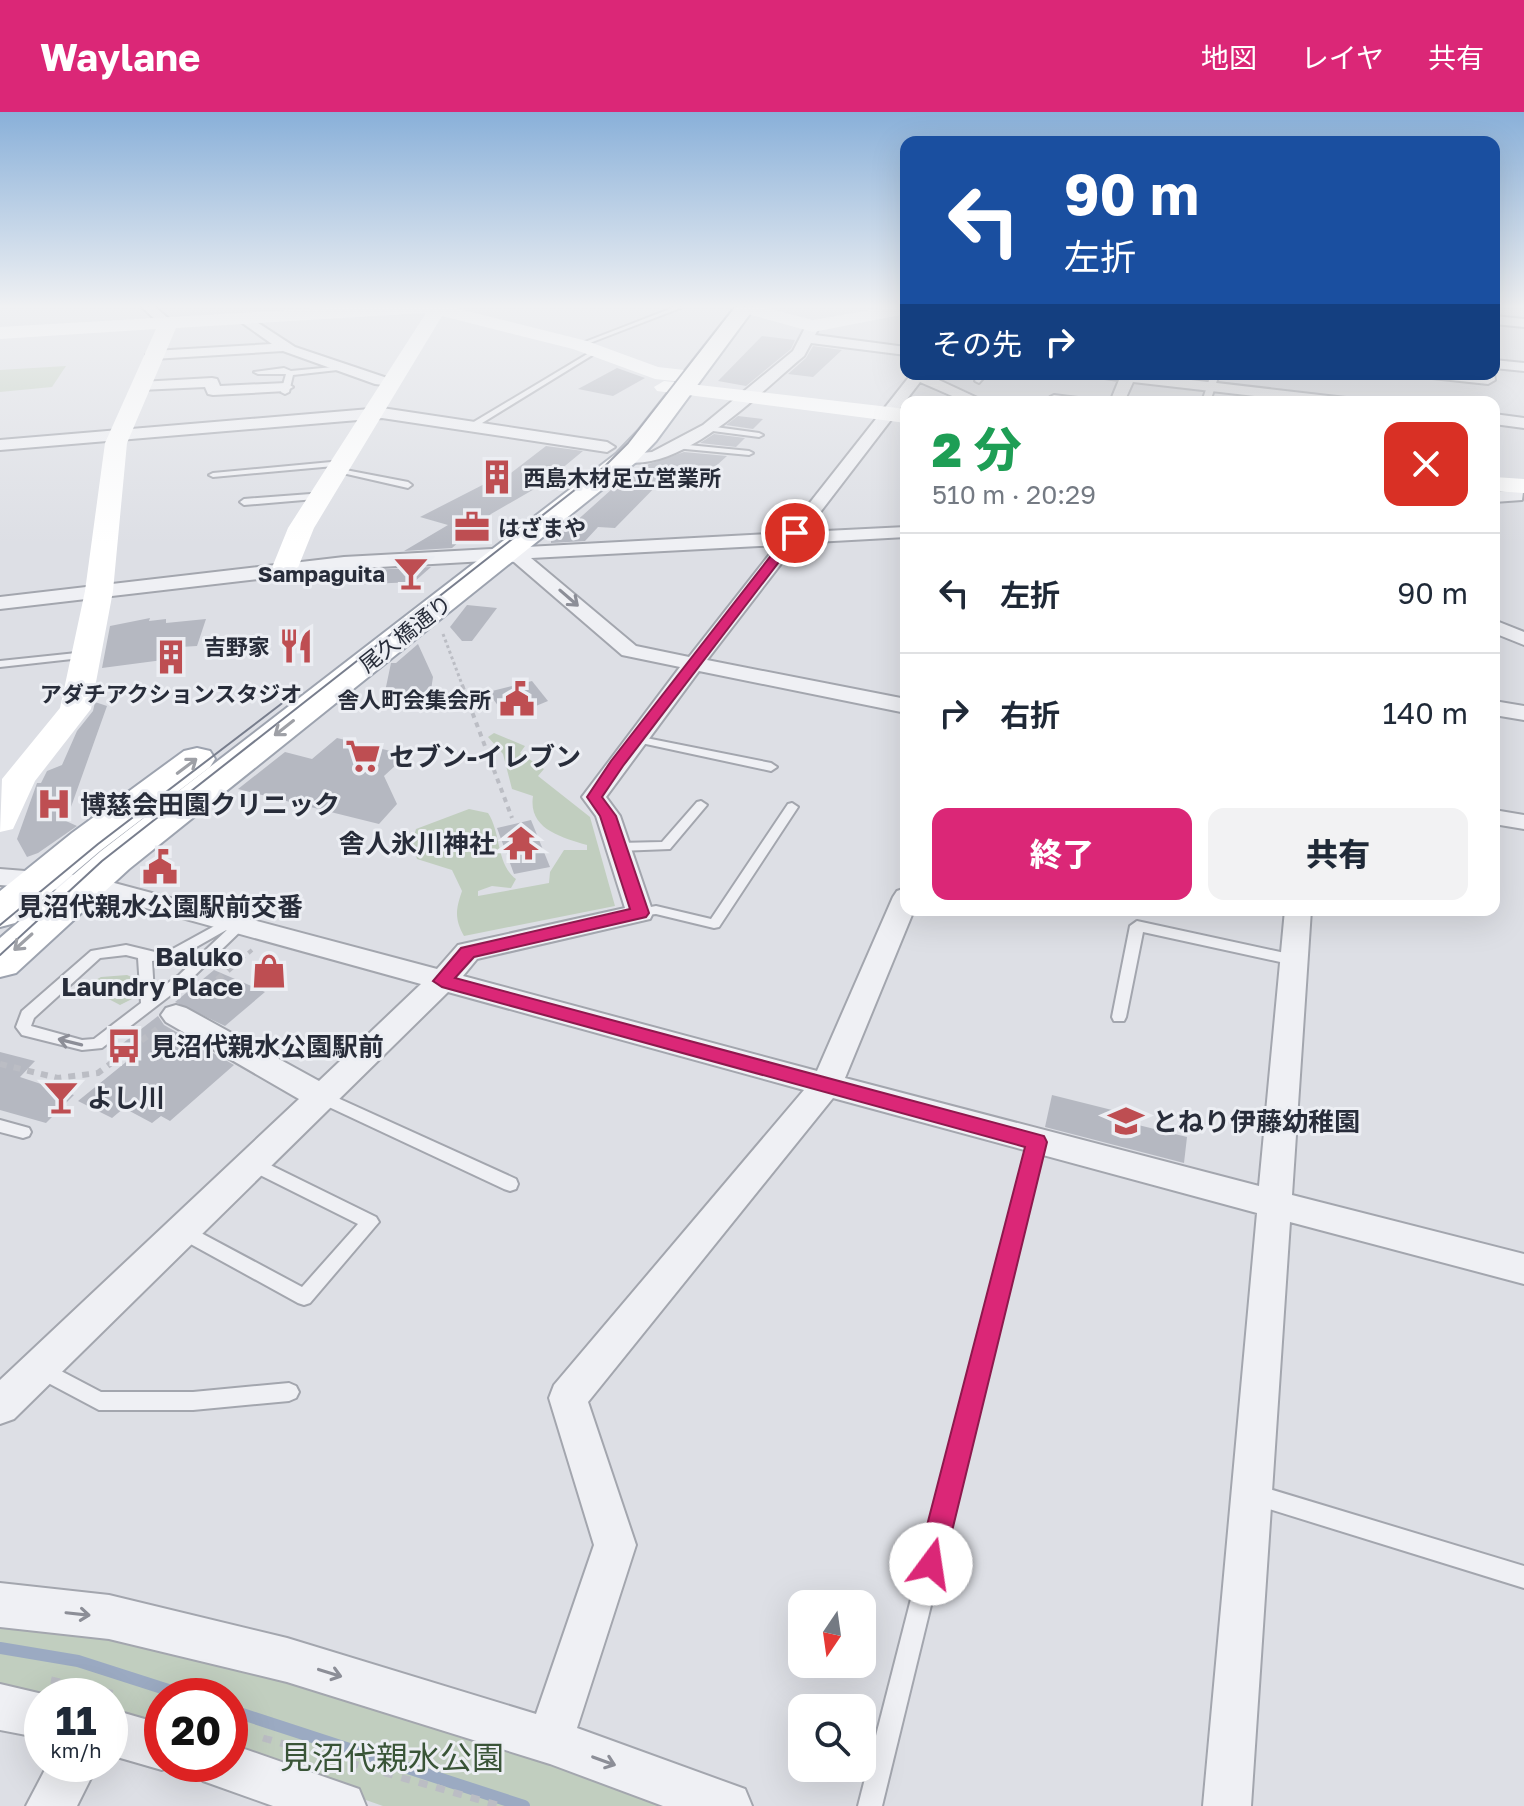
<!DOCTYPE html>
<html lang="ja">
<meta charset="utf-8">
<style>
:root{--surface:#fff;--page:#f2f2f3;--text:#1f2937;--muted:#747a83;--line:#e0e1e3;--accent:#db2777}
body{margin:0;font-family:"Golos Text","Noto Sans JP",sans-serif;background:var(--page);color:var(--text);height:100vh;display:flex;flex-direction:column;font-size:30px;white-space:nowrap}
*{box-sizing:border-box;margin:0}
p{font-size:26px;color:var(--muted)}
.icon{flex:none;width:44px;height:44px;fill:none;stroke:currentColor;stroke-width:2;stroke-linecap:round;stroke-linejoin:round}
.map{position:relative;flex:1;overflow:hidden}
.panel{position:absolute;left:900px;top:284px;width:600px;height:520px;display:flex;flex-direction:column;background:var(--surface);border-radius:16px;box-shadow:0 8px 32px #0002}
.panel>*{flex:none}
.top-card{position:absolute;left:900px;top:24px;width:600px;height:244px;border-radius:16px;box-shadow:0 8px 32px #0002;background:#1a4fa0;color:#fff;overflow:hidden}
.needle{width:52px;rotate:193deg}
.fabs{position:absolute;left:788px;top:1478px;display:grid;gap:16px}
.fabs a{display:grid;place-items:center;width:88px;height:88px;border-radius:16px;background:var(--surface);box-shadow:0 8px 32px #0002;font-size:40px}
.speed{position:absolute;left:24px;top:1566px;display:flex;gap:16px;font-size:40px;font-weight:700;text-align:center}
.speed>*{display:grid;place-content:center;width:104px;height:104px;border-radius:50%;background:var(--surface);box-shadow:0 8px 32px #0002;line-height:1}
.speed small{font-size:20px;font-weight:400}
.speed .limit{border:12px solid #d22;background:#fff;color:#111}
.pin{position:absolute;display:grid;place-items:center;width:68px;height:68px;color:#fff;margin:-34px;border:4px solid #fff;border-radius:50%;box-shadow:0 2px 8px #0007}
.me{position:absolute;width:88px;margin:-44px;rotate:14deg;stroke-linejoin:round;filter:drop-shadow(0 0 6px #0008)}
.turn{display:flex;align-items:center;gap:28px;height:168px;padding:0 32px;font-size:36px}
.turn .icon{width:104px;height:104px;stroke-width:2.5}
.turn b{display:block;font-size:56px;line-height:68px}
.then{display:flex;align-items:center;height:76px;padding:0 32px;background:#0003;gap:16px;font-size:30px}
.round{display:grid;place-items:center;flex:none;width:84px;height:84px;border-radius:16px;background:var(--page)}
.summary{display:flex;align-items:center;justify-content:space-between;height:136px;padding:0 32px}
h1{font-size:48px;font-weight:800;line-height:60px;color:#1e9e55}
.primary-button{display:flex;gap:16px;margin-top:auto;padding:16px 32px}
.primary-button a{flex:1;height:92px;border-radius:16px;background:var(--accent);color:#fff;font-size:32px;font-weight:800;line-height:92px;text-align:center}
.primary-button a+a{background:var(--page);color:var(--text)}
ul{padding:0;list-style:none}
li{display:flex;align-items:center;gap:24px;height:120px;padding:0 32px;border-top:2px solid var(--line)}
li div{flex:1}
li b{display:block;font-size:30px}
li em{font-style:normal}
header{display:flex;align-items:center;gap:48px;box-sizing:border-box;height:112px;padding:0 40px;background:var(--accent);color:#fff}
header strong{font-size:38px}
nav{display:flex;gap:44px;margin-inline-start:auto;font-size:28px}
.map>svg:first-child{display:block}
.green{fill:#c1cebf}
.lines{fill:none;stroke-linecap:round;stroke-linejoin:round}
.stream{stroke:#9baac2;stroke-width:12}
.building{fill:#b5b8c1}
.lane-casing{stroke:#a3a6ae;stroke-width:4}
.street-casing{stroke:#a3a6ae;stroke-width:4}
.primary-casing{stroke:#9da3af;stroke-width:4}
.path-far3{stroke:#bbbdc4;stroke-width:3;stroke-dasharray:3 3;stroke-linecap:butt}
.path-far2{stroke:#bbbdc4;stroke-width:4;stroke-dasharray:5 5;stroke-linecap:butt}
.path-far1{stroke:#bbbdc4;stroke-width:6;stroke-dasharray:7 7;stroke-linecap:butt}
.path{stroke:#bbbdc4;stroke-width:7;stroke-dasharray:9 9;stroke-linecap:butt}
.lane{fill:#eff0f4;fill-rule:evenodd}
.street{fill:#eff0f4;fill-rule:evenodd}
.secondary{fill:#fff;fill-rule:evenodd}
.primary{fill:#fff;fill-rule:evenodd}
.tram{stroke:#787e8d;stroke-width:2}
.oneway{stroke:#8c8e97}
.oneway2{stroke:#9ea0a6}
.route{fill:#db2777;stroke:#8e194d;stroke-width:2}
.labels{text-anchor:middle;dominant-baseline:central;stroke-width:6;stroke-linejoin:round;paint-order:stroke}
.far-poi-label{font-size:22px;font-weight:bold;fill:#282d3a;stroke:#eceef3;text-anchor:end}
.far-street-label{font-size:22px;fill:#282d3a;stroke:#eceef3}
.poi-label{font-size:26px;font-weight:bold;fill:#282d3a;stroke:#eceef3;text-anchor:start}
.near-park-label{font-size:32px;fill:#395437;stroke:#eceef3}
</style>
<header>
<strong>Waylane</strong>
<nav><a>地図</a><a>レイヤ</a><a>共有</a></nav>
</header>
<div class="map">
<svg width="1524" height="1694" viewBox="0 0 1524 1694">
<rect width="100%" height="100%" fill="#dddfe5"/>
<g class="green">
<path d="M66,254L52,275L0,280V258Z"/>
<path d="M494,621L525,634L520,641L544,657L538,664L590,705L615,794L464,824C454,806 456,797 462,779L452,758L417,747L412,731L416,717L469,697L488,701C501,720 496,752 516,767L511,776L492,774L478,779V784L549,771L550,760L564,738H587V733C561,725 528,717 533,684L512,677L503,642L488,625Z"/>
<path d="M127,863L134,866L138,878L132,887L120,893L103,884L92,870L101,865Z"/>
<path d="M0,1504L284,1560L692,1694H383L230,1641V1584H162V1618L110,1600V1584H42L0,1575Z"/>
</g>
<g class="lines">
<g class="stream">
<path d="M0,1536L78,1549L187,1584"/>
<path d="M230,1598L524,1694"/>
</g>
</g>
<g class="building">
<path d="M762,224L795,228L791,237L746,274L718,269Z"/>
<path d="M813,234L842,238L813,265L788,262L806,246Z"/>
<path d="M617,256L645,266L613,284L578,277Z"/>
<path d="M738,304L763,307L753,317L726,313Z"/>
<path d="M714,322L745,326L736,335L700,331Z"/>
<path d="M546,334L583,339L543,372L491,402L452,436L404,439L448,413L420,405L502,363L507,364Z"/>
<path d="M684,340L727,344L706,363L690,360L686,364L667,363L615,416L598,415L585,429L551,431V426L563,421L612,377L649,352Z"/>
<path d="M431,455L414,470L346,473L371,458Z"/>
<path d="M467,493L497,496L472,529H462L450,515Z"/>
<path d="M150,506L149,509L166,507V511L206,507L197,534L180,535L178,546L102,556L110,514Z"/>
<path d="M418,532L433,565L429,591L382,594L391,551H396Z"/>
<path d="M532,569L548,589L507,606L488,580Z"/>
<path d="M95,590L107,594L66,709L77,714L38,741L27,745L17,727L37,671H41L47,659L62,653L77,619L93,599Z"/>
<path d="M337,626L407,643L384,664L397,692L379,712L238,677L285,640L312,647Z"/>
<path d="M531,708L550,755L514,762L497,716Z"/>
<path d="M214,858L265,880L225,914L175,890Z"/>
<path d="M158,904L164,913L234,953L170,1009L161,1004L152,1011L124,996L112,1006L78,989L131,946L114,938Z"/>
<path d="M0,940L35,949L20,965L74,983L46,1011L0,998Z"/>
<path d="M1052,983L1124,1001L1122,1009L1187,1025L1184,1051L1045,1015Z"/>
</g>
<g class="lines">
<g class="lane-casing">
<g id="lane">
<path d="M675,195H683L582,234L577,233Z"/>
<path d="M594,238L599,239L474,316L467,314Z"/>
<path d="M344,254L346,257L293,263L289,280L285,282L281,280L286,262H258L254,260L284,256L291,259Z"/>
<path d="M979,262H987L979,271L975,269Z"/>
<path d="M1211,262H1219L1210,290H1202Z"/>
<path d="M1054,283L1094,288L1098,290L1051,287L1050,285Z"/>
<path d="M708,314L759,321L763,323L759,325L705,318L704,316Z"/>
<path d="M678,332L749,339L753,341L749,343L675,336L674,334Z"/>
<path d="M342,349L346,351L345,353L213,365L209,363L213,361Z"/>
<path d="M335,356L408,370L412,373L408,376L338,360L334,358Z"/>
<path d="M324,381L327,382V386L244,393L240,390L244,387Z"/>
<path d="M86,540L91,543L90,545L0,555V549Z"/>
<path d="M636,624L771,651L777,655L771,659L632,629V625Z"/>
<path d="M701,689L707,693L670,737L618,739L612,735L618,731L662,730L697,690Z"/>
<path d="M792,691L798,695L719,815L714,816L656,802L635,804L633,801L635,798L656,794L711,807L788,692Z"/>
<path d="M229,806L236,810H245L247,813L189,869L102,936L82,938L22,923L16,915L22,899L91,839L126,833L155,840L169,839ZM228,817L179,863L154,881L152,849L177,846ZM126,843L138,846L141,891L94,927L82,928L31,914L34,906L100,846Z"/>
<path d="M1137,809L1294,843L1301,848L1294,853L1143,820L1126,905L1124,909H1114L1112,905L1130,814Z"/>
<path d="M320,978L516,1067L518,1072L516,1077L510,1079L504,1077L314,988L312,984L314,980Z"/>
<path d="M0,1008L29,1016L31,1020L29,1024L23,1026L0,1020Z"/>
<path d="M1036,1024L1042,1026L1044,1030L882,1694H858L1028,1030L1030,1026Z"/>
<path d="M252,1044L376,1105L379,1110L310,1191L304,1193L298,1191L176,1124L173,1119L176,1114L182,1112L188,1114L302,1175L358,1112L246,1056L244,1051L246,1046Z"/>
<path d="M42,1249L101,1280H193L289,1271L296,1274L299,1280L296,1286L289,1289L193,1298H99L35,1264L33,1258L35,1252Z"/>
<path d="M1253,1372L1524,1454V1476L1253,1392L1246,1389L1243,1382L1246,1375Z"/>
</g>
</g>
<g class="street-casing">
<g id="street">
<path d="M142,195H155L175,212L163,215Z"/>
<path d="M246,203L295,235L399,270L392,274L375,272L283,239L153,247L146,243L153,239L272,232L241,210V204Z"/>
<path d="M1494,204L1524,207V215L1494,212Z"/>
<path d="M813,210L820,214L815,223L906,235V243L811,231L804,244C760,280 681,364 620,349V343L652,340L703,313L793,239L806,214Z"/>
<path d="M1494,248L1524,251V259L1494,256Z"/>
<path d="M907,262H926L986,290H966L920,270L805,420L906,415V425L797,431L707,548L906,587V601L699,559L606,685L620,704L653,801L650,807L477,847L463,864L817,959L893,785L897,779L906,776V798H914L845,966L1259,1074L1285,798H1311L1292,1083L1524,1142V1172L1290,1110L1251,1694H1203L1257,1101L833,986L588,1290L636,1433L577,1616L745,1677L752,1694H663L550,1652L287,1570L109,1527L0,1515V1471L109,1483L287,1526L536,1602L594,1433L549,1286L554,1273L804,978L448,880L14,1307L0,1312V1268L299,987L166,910L161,903L166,896L176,893L186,896L319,969L421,872L88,780L0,773V757L88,764L437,857L458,833L625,796L596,704L582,685L680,555L622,543L514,450L503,448L344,457L0,497V485L344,445L786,421L909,265ZM777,433L689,545L636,534L531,446Z"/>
<path d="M1095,262H1140L1346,286L1353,290H1307L1133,270L1124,290H1110L1119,268L1097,265Z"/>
<path d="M1425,262H1494L1495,268L1488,272L1432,266Z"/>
<path d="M212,266L217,267L220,274L286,271L293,275L286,279L213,283L208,282L205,275L140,278L133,274L140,270Z"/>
<path d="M382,296L607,330L615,335L607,340L382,306L0,338V328Z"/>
<path d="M1494,302L1524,306V316L1494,312Z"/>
<path d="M1516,369L1524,373L1522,388L1494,390V380L1507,379L1510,370Z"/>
<path d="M1494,508L1524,520V533L1494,521Z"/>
<path d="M1494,589L1524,594V608L1494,603Z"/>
<path d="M1494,698L1524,703V717L1494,712Z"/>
<path d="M0,1572L51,1584H42V1626L0,1618Z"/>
<path d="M110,1597L162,1612V1652H177L162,1658L110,1643Z"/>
<path d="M230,1632L359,1677L366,1694H273L203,1669L197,1652H230Z"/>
<path d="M48,1652H98L77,1694H26Z"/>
</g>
</g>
<g class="primary-casing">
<g id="primary">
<path d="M735,195H755L656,329L635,351L129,757L16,861L0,865V826L101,739L617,341L638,319Z"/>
<path d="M197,636L210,639L215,647L210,655L100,739L15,811L0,815V779L72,721L184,639Z"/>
</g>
</g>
<path class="path-far3" d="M443,522L463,575"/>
<g class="path-far2">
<path d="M462,573L512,706"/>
<path d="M233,854L252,838"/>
</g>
<g class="path-far1">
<path d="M196,886L235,852"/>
<path d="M0,952L58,966L98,961L157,917"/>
</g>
<g class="path">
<path d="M51,1568L115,1582"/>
<path d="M263,1626L501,1694"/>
</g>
<use href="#lane" class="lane"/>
<use href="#street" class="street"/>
<g class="secondary">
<path d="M342,195H451L587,229L658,255L693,259L703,265L693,271L655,267L573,237L442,204L314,416L297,458L294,464H274L271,458L288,416L426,201L176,216L127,331L113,479L91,597L35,669L13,717L0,720L2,667L60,596L85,479L105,331L156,217L0,227V215Z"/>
<path d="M734,195H763L813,208L888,195H906V202L813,220L737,199Z"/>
<path d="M664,269L906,297V311L657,279L654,275Z"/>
<path d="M1494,365L1524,367V381L1494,379Z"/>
</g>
<use href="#primary" class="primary"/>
<g class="tram">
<path d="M0,813L98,732L302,576"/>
<path d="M0,843L102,749L604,355L628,331L734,195"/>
</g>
</g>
<defs><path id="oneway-shaft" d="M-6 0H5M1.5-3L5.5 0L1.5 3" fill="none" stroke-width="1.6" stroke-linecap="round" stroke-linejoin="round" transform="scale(2)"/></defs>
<g class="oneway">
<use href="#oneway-shaft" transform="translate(569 486) rotate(41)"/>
<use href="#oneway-shaft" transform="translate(70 930) rotate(-166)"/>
<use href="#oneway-shaft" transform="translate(78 1502) rotate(6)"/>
<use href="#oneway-shaft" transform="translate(330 1561) rotate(17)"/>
<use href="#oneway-shaft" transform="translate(604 1649) rotate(20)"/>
</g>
<g class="oneway2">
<use href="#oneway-shaft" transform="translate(284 616) rotate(142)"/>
<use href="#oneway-shaft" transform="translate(187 654) rotate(-37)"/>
<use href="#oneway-shaft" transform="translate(23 830) rotate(138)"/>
</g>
<linearGradient id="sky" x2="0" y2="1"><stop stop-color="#89b0d9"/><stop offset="0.45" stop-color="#f0f1f3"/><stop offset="1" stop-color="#f0f1f3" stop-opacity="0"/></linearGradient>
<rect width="1524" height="432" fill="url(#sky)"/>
<path class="route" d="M791,418L801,421L623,654L602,685L616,704L649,801L646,805L474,845L455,866L1044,1024L1047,1030L944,1452L940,1462L931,1466L921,1462L917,1452L1025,1035L442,875L433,869L461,836L630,797L600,704L587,685L611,649Z"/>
<defs>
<g id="building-bare" transform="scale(2.76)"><path d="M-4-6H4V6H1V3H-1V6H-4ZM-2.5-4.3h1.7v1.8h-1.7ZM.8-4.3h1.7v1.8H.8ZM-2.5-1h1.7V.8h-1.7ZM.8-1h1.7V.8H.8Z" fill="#be4e52" stroke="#eceef3" stroke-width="2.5" paint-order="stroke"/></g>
<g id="office-bare" transform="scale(2.76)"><path d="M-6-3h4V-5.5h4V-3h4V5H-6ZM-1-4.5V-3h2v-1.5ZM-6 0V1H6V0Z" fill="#be4e52" stroke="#eceef3" stroke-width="2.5" paint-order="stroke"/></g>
<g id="bar-bare" transform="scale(2.76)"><path d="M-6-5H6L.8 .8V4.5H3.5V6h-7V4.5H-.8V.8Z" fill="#be4e52" stroke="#eceef3" stroke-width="2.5" paint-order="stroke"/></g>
<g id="restaurant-bare" transform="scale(2.76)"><path d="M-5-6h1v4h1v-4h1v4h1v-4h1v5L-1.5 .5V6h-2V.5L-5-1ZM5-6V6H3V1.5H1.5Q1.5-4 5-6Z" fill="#be4e52" stroke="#eceef3" stroke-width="2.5" paint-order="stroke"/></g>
<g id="civic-bare" transform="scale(2.76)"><path d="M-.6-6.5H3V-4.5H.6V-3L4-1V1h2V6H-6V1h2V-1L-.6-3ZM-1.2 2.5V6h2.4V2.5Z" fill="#be4e52" stroke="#eceef3" stroke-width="2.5" paint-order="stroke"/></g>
<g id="supermarket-bare" transform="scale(2.76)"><path d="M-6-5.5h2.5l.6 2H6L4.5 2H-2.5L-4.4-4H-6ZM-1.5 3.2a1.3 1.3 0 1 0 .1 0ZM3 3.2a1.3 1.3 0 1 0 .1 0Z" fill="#be4e52" stroke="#eceef3" stroke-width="2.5" paint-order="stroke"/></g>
<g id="hospital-bare" transform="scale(2.76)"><path d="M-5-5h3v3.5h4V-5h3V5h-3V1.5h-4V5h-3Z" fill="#be4e52" stroke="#eceef3" stroke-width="2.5" paint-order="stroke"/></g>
<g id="temple-bare" transform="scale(2.76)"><path d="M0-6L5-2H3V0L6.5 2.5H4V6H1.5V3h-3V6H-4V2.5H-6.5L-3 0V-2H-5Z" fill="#be4e52" stroke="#eceef3" stroke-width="2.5" paint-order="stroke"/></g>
<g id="shop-bare" transform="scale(2.76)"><path d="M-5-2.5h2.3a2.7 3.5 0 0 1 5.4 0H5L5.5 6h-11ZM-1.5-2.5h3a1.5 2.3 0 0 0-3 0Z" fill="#be4e52" stroke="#eceef3" stroke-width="2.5" paint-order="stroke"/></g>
<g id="bus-bare" transform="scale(2.76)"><path d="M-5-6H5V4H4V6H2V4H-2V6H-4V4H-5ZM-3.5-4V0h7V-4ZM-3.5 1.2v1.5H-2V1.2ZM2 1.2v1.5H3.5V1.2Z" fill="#be4e52" stroke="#eceef3" stroke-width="2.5" paint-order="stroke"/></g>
<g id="school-bare" transform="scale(2.76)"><path d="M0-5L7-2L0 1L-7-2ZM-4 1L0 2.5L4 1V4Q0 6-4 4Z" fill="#be4e52" stroke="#eceef3" stroke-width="2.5" paint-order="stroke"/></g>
</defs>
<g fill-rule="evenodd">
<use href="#building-bare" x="497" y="365"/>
<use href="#office-bare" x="472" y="415"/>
<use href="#bar-bare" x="411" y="461"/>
<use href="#restaurant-bare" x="296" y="534"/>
<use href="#building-bare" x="171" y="545"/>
<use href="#civic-bare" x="517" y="587"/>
<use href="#supermarket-bare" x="363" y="644"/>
<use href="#hospital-bare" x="54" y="692"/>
<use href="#temple-bare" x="521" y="731"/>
<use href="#civic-bare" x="160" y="755"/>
<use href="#shop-bare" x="269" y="859"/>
<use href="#bus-bare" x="124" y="934"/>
<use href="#bar-bare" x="61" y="985"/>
<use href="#school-bare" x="1126" y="1009"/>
</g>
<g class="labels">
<g class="far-poi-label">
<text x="523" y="365" text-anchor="start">西島木材足立営業所</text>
<text x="498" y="415" text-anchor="start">はざまや</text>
<text x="385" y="461">Sampaguita</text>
<text x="270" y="534">吉野家</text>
<text x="171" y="581" text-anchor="middle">アダチアクションスタジオ</text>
<text x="491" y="587">舎人町会集会所</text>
</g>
<g class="far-street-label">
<text transform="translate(405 521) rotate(-38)">尾久橋通り</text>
</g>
<g class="poi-label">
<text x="389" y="644">セブン-イレブン</text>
<text x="80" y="692">博慈会田園クリニック</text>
<text x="495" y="731" text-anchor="end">舎人氷川神社</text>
<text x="160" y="794" text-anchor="middle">見沼代親水公園駅前交番</text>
<text x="243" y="844" text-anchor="end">Baluko<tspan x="243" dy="30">Laundry Place</tspan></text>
<text x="150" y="934">見沼代親水公園駅前</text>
<text x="87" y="985">よし川</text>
<text x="1152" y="1009">とねり伊藤幼稚園</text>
</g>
<g class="near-park-label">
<text x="392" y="1645">見沼代親水公園</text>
</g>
</g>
</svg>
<div class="fabs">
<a><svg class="needle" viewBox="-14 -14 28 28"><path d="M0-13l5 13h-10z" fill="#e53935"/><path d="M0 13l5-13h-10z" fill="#747a83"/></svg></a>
<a><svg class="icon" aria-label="search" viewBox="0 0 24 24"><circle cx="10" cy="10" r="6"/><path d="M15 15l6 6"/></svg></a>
</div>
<div class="speed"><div>11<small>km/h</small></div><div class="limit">20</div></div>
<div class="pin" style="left:795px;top:421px;background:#d93025"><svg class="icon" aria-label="arrive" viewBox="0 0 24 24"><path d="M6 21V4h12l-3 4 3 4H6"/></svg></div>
<svg class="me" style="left:931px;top:1452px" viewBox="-20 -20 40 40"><circle r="19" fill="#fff"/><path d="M0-13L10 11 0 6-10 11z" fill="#db2777"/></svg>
<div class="top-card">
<div class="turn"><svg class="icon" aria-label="left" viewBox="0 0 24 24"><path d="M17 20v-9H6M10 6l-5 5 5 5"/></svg><div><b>90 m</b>左折</div></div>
<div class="then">その先<svg class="icon" aria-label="right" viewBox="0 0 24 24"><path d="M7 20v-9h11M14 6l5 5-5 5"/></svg></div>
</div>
<section class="panel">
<div class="summary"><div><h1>2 分</h1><p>510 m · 20:29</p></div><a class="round" style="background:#d93025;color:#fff"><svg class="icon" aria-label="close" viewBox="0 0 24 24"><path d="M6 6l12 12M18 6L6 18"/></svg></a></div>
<ul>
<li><svg class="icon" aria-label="left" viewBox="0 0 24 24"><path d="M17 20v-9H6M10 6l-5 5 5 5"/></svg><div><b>左折</b></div><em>90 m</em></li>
<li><svg class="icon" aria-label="right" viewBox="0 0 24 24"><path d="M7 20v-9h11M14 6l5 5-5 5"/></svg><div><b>右折</b></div><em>140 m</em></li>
</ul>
<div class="primary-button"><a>終了</a><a>共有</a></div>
</section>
</div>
